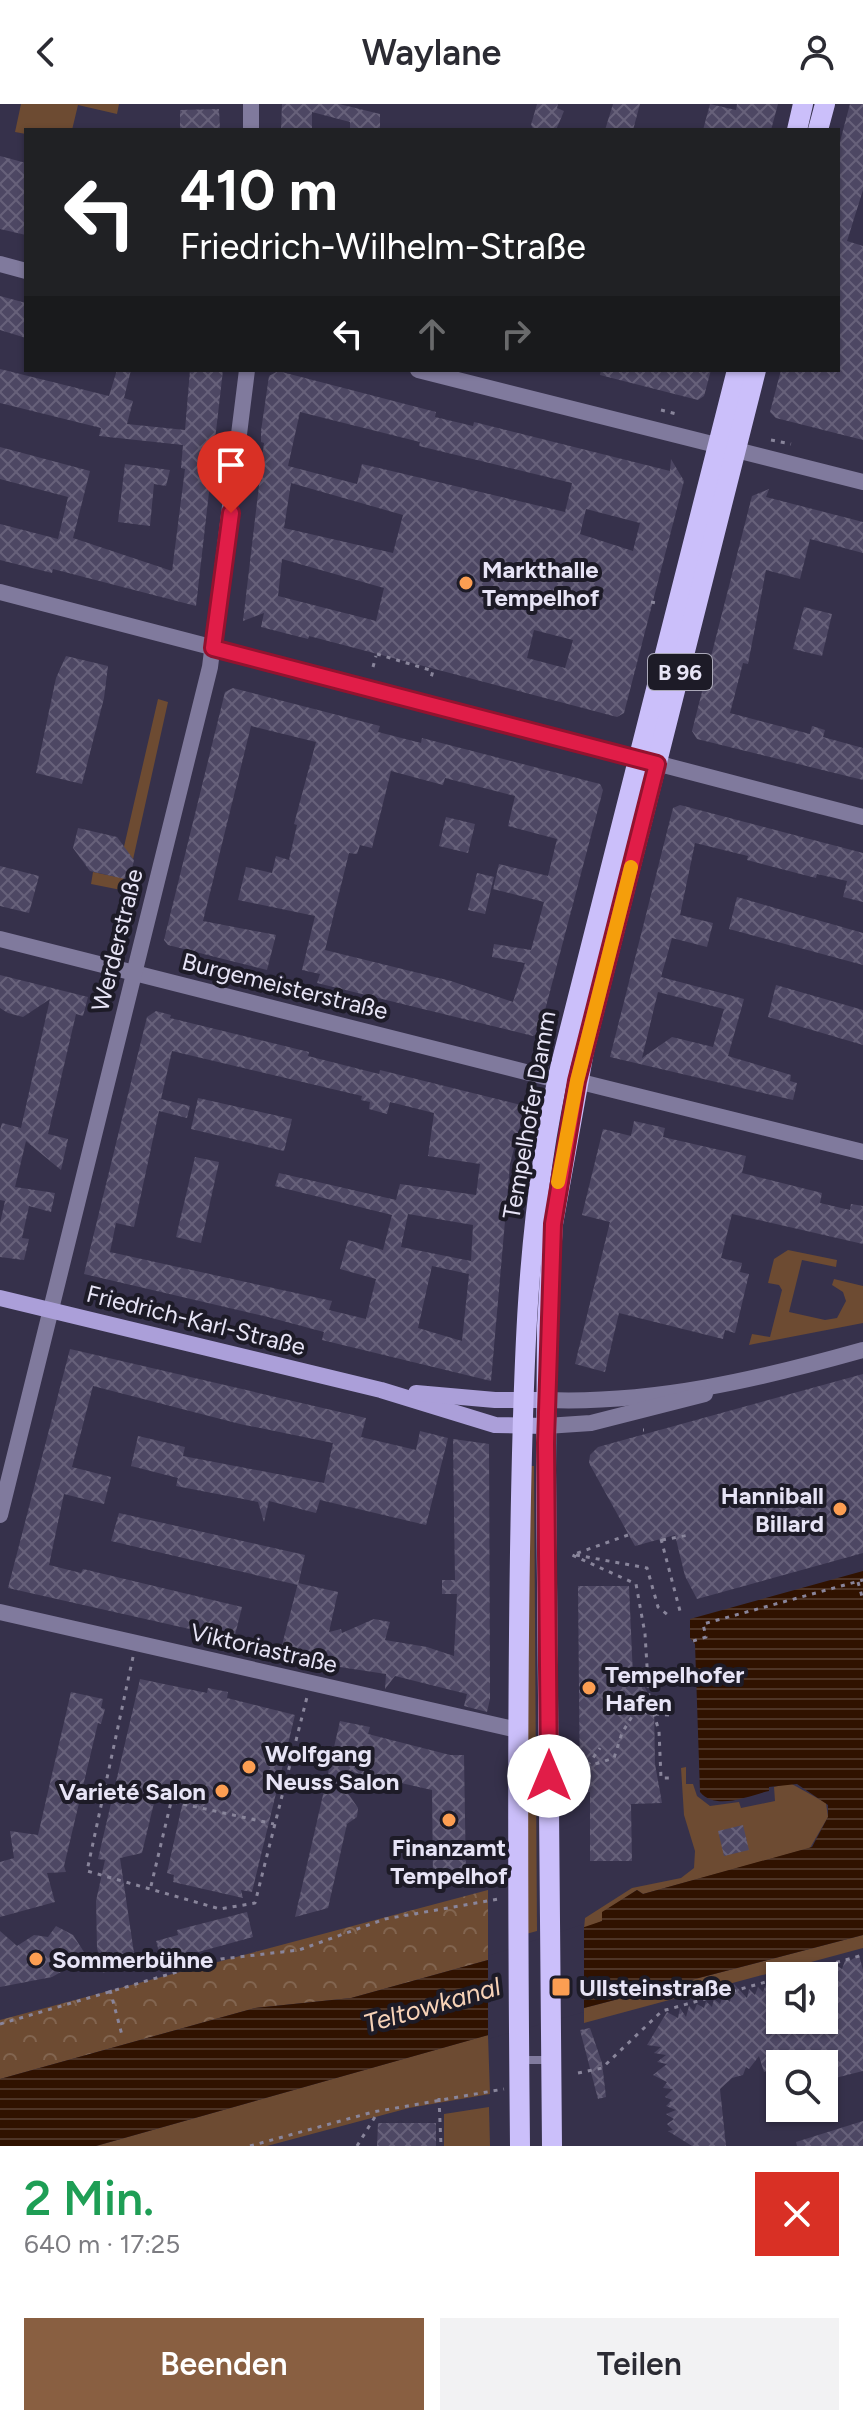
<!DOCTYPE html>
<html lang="de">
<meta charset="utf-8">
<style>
:root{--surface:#fff;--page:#f2f2f3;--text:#2b2b33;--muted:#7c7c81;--accent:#895f41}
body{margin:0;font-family:Figtree,sans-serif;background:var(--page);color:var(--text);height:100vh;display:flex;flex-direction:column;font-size:30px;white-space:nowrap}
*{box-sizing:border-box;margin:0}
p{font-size:26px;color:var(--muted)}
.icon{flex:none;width:44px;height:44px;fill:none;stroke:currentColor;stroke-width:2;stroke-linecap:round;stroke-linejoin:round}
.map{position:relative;height:2042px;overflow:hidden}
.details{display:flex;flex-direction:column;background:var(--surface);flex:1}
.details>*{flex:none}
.banner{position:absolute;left:24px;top:24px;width:816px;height:244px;border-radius:0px;box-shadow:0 2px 6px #0004;background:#202124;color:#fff;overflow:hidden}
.fabs{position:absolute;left:766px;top:1858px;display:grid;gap:16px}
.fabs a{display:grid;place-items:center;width:72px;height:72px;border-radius:0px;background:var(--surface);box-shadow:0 2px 6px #0004;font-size:40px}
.pin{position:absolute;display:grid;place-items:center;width:68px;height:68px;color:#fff;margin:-82px -34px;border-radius:50% 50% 50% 0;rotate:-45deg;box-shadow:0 0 8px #0007}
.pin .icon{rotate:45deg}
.me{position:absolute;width:88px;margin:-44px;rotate:0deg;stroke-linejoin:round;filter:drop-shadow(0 0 6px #0008)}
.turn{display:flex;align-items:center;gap:28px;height:168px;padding:0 24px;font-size:36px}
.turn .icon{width:104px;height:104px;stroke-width:2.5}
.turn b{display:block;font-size:56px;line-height:68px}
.lanes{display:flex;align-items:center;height:76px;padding:0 24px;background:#0003;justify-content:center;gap:40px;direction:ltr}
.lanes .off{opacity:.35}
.round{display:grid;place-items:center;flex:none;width:84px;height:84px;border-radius:0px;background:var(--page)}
.head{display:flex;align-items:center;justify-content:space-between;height:136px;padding:0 24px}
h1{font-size:48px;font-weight:600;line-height:60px;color:#1e9e55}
.action{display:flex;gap:16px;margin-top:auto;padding:16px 24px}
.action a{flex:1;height:92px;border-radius:0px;background:var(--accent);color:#fff;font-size:32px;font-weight:600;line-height:92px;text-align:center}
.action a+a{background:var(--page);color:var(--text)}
header{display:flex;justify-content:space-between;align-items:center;height:104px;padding:0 24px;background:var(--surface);font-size:36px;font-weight:600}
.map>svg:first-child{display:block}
.grass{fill:#6d4b32}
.park{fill:url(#park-crowns)}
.water{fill:url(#water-rules)}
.pier{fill:#36314b}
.building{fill:url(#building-cross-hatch);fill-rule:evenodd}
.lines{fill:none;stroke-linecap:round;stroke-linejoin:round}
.path{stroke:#89859b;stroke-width:3;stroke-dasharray:4 6;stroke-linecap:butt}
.service{stroke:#807a9d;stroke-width:8}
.minor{stroke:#807a9d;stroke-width:16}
.tertiary{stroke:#807a9d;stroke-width:16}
.secondary{stroke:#ab9fd9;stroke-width:16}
.primary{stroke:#cbbffa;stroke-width:20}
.route-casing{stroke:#92132f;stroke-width:20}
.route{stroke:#e11d48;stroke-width:14}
.slow{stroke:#f59e0b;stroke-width:14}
.poi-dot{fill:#fc9e52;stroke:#1d1b27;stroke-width:3}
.labels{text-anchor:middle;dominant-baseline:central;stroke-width:8;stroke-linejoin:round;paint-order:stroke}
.shield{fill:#1d1b27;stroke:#aaa8b8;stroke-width:2}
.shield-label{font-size:22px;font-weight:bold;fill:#e7e4f6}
.poi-label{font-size:24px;font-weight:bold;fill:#e7e4f6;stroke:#1d1b27;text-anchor:start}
.street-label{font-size:24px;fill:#e7e4f6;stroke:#1d1b27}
.water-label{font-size:26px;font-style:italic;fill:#f7d2b7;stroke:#1d1b27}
</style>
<header><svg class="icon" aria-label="back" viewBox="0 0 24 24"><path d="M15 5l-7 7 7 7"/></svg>Waylane<svg class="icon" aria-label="person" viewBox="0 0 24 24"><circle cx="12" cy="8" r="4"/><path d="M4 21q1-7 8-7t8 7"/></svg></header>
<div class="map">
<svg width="863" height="2042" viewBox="0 0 863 2042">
<defs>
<pattern id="park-crowns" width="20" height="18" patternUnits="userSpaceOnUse" patternTransform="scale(2)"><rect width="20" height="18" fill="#6d4b32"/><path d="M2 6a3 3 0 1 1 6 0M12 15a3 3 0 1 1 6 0" fill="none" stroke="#826550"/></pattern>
<pattern id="water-rules" width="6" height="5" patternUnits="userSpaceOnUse" patternTransform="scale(2)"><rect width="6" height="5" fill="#301200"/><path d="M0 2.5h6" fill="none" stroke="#4e3426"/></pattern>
<pattern id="building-cross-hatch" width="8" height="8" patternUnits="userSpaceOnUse" patternTransform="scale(2)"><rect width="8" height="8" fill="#4d4763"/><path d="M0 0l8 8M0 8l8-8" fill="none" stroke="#67617a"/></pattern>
</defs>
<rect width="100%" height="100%" fill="#36314b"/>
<g class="grass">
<path d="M21,0H119L117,10L78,1L72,26H26V30L15,28Z"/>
<path d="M158,595L168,598L126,787L91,780L93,768L117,773Z"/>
<path d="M788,1146L837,1156L836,1163L802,1156L789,1208L825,1216L837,1214L846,1197L843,1188L832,1181L834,1175L863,1182V1219L749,1241L752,1230L770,1233L782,1186L779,1181L768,1179L774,1155Z"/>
<path d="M528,1362H534L537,1827L526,1830Z"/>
<path d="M686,1663V1680H693L697,1692L710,1702L739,1698L741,1704L775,1697L774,1683L790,1679L826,1699L828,1713L810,1744L643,1790L637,1786L603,1808L602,1817L584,1825L585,1814L632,1784L681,1774L694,1764L695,1747L684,1711L681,1664Z"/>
<path d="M863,1831V1844L584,1919V1904Z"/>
<path d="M488,1931L490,1990L409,2004L267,2042H96Z"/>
<path d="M489,2003L490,2042H444V2010Z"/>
</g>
<path class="park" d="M488,1786V1856L351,1894L255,1904L0,1975V1916Z"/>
<path class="water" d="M863,1467V1831L584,1904L96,2042H0V1975L255,1904L351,1894L488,1856L602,1817V1808L637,1786L643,1790L812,1743L828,1713V1701L797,1680L769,1683V1687C748,1692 716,1707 700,1688L695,1540L690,1534V1515Z"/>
<path class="pier" d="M584,1820V1908L488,1935V1852Z"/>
<g class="building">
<path d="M282,0H339L380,10V26H350V18L312,8V26H281Z"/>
<path d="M537,0H558L557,4L564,7L556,26H534L531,21Z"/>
<path d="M613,0H640L633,26H605Z"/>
<path d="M710,0L736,6L737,0H778L771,26H703Z"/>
<path d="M850,0H863V86L847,137L863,142V336L776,314L770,308L781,266H838V45Z"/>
<path d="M219,5L220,26H180V6Z"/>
<path d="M0,52L26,59V131L0,125Z"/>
<path d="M0,192L26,199V234L0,226Z"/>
<path d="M0,265L109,292L117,266H131L124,294L133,297L127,320L185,326L190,266H223L196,502L53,465L52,469L0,456V420L58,435L68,393L0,375V343L90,367L73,434L172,467L185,365L181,364L183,341L99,332L101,324L0,299Z"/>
<path d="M601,266H711L704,292L698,296L600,271Z"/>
<path d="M278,267L436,308L435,313L473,322L474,318L670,367L671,355L684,377L624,609L617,613L309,532L308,535L261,523L264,509L243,517L264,339L261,338V327L269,272ZM300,308L420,338L419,342L572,379L565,408L362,360L357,380L288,362ZM291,379L403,411L393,449L284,424ZM586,405L640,419L633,447L580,430ZM282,455L384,484L376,517L278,492ZM534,526L573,536L565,564L527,554Z"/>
<path d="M125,360L170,366L166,382L154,380L150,422L118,418Z"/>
<path d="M769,385L766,393L863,418V449L810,435L800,475L766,466L748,560L743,559L730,609L810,630L812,622L825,626L823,633L863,644V676L697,635L692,627L752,392Z"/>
<path d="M804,503L832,510L822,552L793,545Z"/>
<path d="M66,552L108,562L104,594L82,680L36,669L56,574Z"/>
<path d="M233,584L380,622L378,628L421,639L422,634L600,680L603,686L539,929L533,932L317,879L320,870L302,866L315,812L238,796L246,763L272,769L276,752L289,756L297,721L294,720L316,638L251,622L203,817L276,831L267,866L168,841L164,836L225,588ZM391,667L443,681L445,674L515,692L508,722L557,735L548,772L499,760L493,785L544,798L531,846L494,840L492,853L525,859L513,898L451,877L325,846L349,749L357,750L360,741L372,744Z"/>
<path d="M680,701L863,749V798L843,793L847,777L817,770L816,774L747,756L748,752L695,739L680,811L713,819L707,843L672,834L661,873L744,895L728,952L791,971L790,977L797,979L793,996L610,953L673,704ZM658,888L724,905L713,943L672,933L642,954Z"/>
<path d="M446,713L475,720L468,749L439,742Z"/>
<path d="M78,724L117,733L134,756L129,776L90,767L73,744Z"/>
<path d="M0,762L39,772L29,809L0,802Z"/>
<path d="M477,769L494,773L485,810L468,806Z"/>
<path d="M737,793L863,829V861L729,825Z"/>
<path d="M0,871L88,893L83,912L76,910L48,1030L68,1035L61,1066L26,1037L15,1083L55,1089L51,1108L29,1102L22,1134L29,1135L24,1156L0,1153V1119L5,1097L0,1096V1026L2,1019L21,1024L50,895L23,913L8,909L0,904Z"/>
<path d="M776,881L863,906V941L768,913Z"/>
<path d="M156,907L171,911L170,914L309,948L308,952L379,970L380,966L525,1002L510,1060L491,1277L322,1236L324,1228L268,1213L84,1170L147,913ZM172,947L362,992L361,996L370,998L369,1005L387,1010L390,998L434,1009L428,1052L480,1060L476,1091L400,1080L396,1096L279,1069L275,1082L392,1111L383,1146L348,1136L340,1165L376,1175L366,1215L329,1206L332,1197L110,1148L116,1119L134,1123L159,1007L187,1014L190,1002L161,995ZM408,1110L473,1121L471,1157L401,1143ZM432,1162L469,1170L462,1237L418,1224Z"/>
<path d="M198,994L292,1015L284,1047L191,1025Z"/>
<path d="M634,1017L665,1024L663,1033L746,1052L742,1069L822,1089L820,1099L850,1106L851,1100L863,1102V1140L732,1110L721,1154L742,1159L740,1168L749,1170L735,1229L725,1226L723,1235L619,1209L605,1268L575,1260L610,1118L582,1111L603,1025L631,1032Z"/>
<path d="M195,1053L219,1058L201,1139L176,1133Z"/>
<path d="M70,1245L366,1314L361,1333L416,1346L420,1327L448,1334L426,1421L320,1396L316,1409L269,1397L264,1418L258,1398L176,1382L178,1374L131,1362L138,1332L185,1343L183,1352L324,1379L333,1339L240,1320L93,1282L72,1363L111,1373L104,1400L64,1390L49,1461L81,1469L83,1465L242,1503L234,1535L8,1484Z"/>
<path d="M863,1270V1449L697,1495L685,1472L675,1431L635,1442L589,1359L590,1351L598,1343Z"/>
<path d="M453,1335L489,1340L490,1595L487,1608L464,1602L467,1590L395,1572L385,1585L386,1570L333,1562L322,1554L281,1545L298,1479L338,1488L329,1528L341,1525L342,1529L374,1515L390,1518L385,1536L427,1543L454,1552L457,1490H442V1476H455Z"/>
<path d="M119,1409L305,1451L298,1481L111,1437Z"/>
<path d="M578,1482H629L633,1573L642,1578L654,1601L655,1660L662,1699L631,1700L632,1757H590V1688H580Z"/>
<path d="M140,1575L207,1589L208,1584L228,1588L227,1594L295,1611L252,1788L241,1786L243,1794L173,1778L174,1771L167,1769L185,1688L158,1682L142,1749L120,1754L135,1856L103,1869L97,1844L96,1797L105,1756L98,1755Z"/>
<path d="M71,1588L103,1595L101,1604L105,1605L101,1620L98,1619L64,1762L66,1768L47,1769L55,1798L0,1813V1758L14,1754L10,1727L38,1731Z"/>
<path d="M340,1617L370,1623L368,1630L450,1651H464L466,1777H433L432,1686L352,1668L347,1688L358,1704L357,1713L347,1720L328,1804L295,1813Z"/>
<path d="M743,1721L749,1746L724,1752L718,1727Z"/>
<path d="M247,1808L253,1833L162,1858L156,1837L178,1831L177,1826Z"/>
<path d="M56,1822L73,1831L84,1848L73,1849L68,1864L52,1873L0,1883V1827L17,1842L34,1831L48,1833Z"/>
<path d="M859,1851L863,1866V1967L835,1974L830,1956L817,1960L815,1954L780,1960V1964L764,1968L759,1952L749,1965L746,1963L743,1971L732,1974L720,1985L726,2042H692L668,2027L673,2026L667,2020L674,2015L666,2010L676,2006L666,2002L672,1996L665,1993L673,1985L663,1984L667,1978L653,1971L667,1960L657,1958L666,1951L654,1949L661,1943L647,1941L667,1908L678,1914L680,1904L686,1913L689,1902L694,1907L697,1900L704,1904L706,1897L712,1903L714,1895L720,1900L723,1892L730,1898L734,1880L747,1894L749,1885L755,1891L758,1883L763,1888L766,1880L780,1889V1916H824L827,1863L834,1869L836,1861L842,1865L846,1854L851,1856Z"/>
<path d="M590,1924L602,1959L606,1993L598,1995L580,1926Z"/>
<path d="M863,2017V2042H797L796,2038Z"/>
<path d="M378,2019H436V2042H377Z"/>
</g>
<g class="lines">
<g class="path">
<path d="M661,306L680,311"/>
<path d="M771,336L791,340"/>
<path d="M651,498L656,499"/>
<path d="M377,550L433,567L430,577"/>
<path d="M373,563L376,552"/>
<path d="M643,1326H644"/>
<path d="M628,1431L572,1451L636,1480L645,1530L649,1594L659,1627L661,1674H670"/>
<path d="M661,1435L680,1507"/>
<path d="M662,1436L689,1431"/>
<path d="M576,1451L647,1464L658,1503L668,1511"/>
<path d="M858,1478L863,1496"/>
<path d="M693,1537L706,1533L703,1520L863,1476"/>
<path d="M133,1553L87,1767L220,1805L255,1799L307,1593"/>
<path d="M635,1607L647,1609"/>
<path d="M655,1610L669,1611"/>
<path d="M565,1655H576"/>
<path d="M586,1663L614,1654L622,1629L642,1596L649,1594"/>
<path d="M576,1678L600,1644"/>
<path d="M105,1683L274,1720"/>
<path d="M151,1782L171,1698"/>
<path d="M788,1872L863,1851"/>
<path d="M110,1886L122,1931"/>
<path d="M0,1920L221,1855L299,1846L385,1815L499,1795"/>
<path d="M578,1969L602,1964L662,1907L780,1874"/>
<path d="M439,1994L441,2042"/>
<path d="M250,2042L373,2008L504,1985"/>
<path d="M357,2042L378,2008"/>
</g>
<path class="service" d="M520,1956H550"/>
<g class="minor">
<path d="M251,0V26"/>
<path d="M0,160L26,167"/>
<path d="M418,266L863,378"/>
<path d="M0,488L863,713"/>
<path d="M0,835L557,976"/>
<path d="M577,977L863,1048"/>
<path d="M0,1411L210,563L247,266"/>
<path d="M0,1508L518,1626"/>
</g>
<g class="tertiary">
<path d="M546,1296C654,1300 760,1275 863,1246"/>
<path d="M546,1322L591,1319L705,1290"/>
</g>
<g class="secondary">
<path d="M0,1194L381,1286L495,1321L546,1322"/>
<path d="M416,1289L495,1296H546"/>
</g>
<g class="primary">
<path d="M797,26L803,0"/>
<path d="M818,26L825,0"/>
<path d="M520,2042C518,1844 517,1646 520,1448C523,1285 524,1120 561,960L737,266"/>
<path d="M552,2042L546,1366L547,1222L553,1120L584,947L756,266"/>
</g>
</g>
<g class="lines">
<g class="route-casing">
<path id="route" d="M231,409L213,544L657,660L577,977L553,1120L546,1339L549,1672"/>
</g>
<use href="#route" class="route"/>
<path class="slow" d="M558,1078L577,977L631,763"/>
</g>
<g class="poi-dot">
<circle cx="466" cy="479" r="8"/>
<circle cx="840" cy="1405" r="8"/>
<circle cx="589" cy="1584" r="8"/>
<circle cx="249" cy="1663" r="8"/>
<circle cx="222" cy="1687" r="8"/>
<circle cx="449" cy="1716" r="8"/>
<circle cx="36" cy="1855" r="8"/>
<rect x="551" y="1873" width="20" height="20" rx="4"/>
</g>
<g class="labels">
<rect class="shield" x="648" y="550" width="64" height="36" rx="6"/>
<g class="shield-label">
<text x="680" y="568">B 96</text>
</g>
<g class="poi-label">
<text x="482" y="465">Markthalle<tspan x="482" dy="28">Tempelhof</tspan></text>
<text x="824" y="1391" text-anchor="end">Hanniball<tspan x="824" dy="28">Billard</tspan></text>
<text x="605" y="1570">Tempelhofer<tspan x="605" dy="28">Hafen</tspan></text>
<text x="265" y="1649">Wolfgang<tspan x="265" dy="28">Neuss Salon</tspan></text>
<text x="206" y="1687" text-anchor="end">Varieté Salon</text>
<text x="449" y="1743" text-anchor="middle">Finanzamt<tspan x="449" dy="28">Tempelhof</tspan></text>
<text x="52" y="1855">Sommerbühne</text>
<text x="579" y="1883">Ullsteinstraße</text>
</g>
<g class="street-label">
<text transform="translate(117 836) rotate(-76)">Werderstraße</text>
<text transform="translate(285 882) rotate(14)">Burgemeisterstraße</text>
<text transform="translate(529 1011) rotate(-80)">Tempelhofer Damm</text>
<text transform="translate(196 1216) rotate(14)">Friedrich-Karl-Straße</text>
<text transform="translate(264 1544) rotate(13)">Viktoriastraße</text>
</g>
<g class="water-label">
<text transform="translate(432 1901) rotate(-16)">Teltowkanal</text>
</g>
</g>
</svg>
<div class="fabs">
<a><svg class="icon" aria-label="sound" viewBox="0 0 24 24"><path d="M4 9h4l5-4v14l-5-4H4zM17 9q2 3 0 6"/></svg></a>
<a><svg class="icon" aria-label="search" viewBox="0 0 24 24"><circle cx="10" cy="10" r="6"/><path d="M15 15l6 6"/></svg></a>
</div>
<div class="pin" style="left:231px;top:409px;background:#d93025"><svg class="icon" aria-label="arrive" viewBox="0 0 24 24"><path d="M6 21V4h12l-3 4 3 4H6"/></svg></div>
<svg class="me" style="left:549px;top:1672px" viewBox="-20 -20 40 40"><circle r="19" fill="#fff"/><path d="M0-13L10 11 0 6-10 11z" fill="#e11d48"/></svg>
<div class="banner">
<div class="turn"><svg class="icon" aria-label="left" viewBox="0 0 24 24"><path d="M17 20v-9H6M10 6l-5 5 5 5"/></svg><div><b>410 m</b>Friedrich-Wilhelm-Straße</div></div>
<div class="lanes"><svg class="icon" aria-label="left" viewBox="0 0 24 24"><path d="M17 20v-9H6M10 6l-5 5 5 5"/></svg><svg class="icon off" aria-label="ahead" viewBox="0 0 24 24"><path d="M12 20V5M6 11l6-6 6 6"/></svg><svg class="icon off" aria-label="right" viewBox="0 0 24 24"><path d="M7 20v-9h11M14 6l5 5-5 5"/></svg></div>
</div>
</div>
<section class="details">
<div class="head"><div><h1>2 Min.</h1><p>640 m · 17:25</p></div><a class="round" style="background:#d93025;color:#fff"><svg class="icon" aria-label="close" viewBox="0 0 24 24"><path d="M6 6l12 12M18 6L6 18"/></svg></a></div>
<div class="action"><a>Beenden</a><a>Teilen</a></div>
</section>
